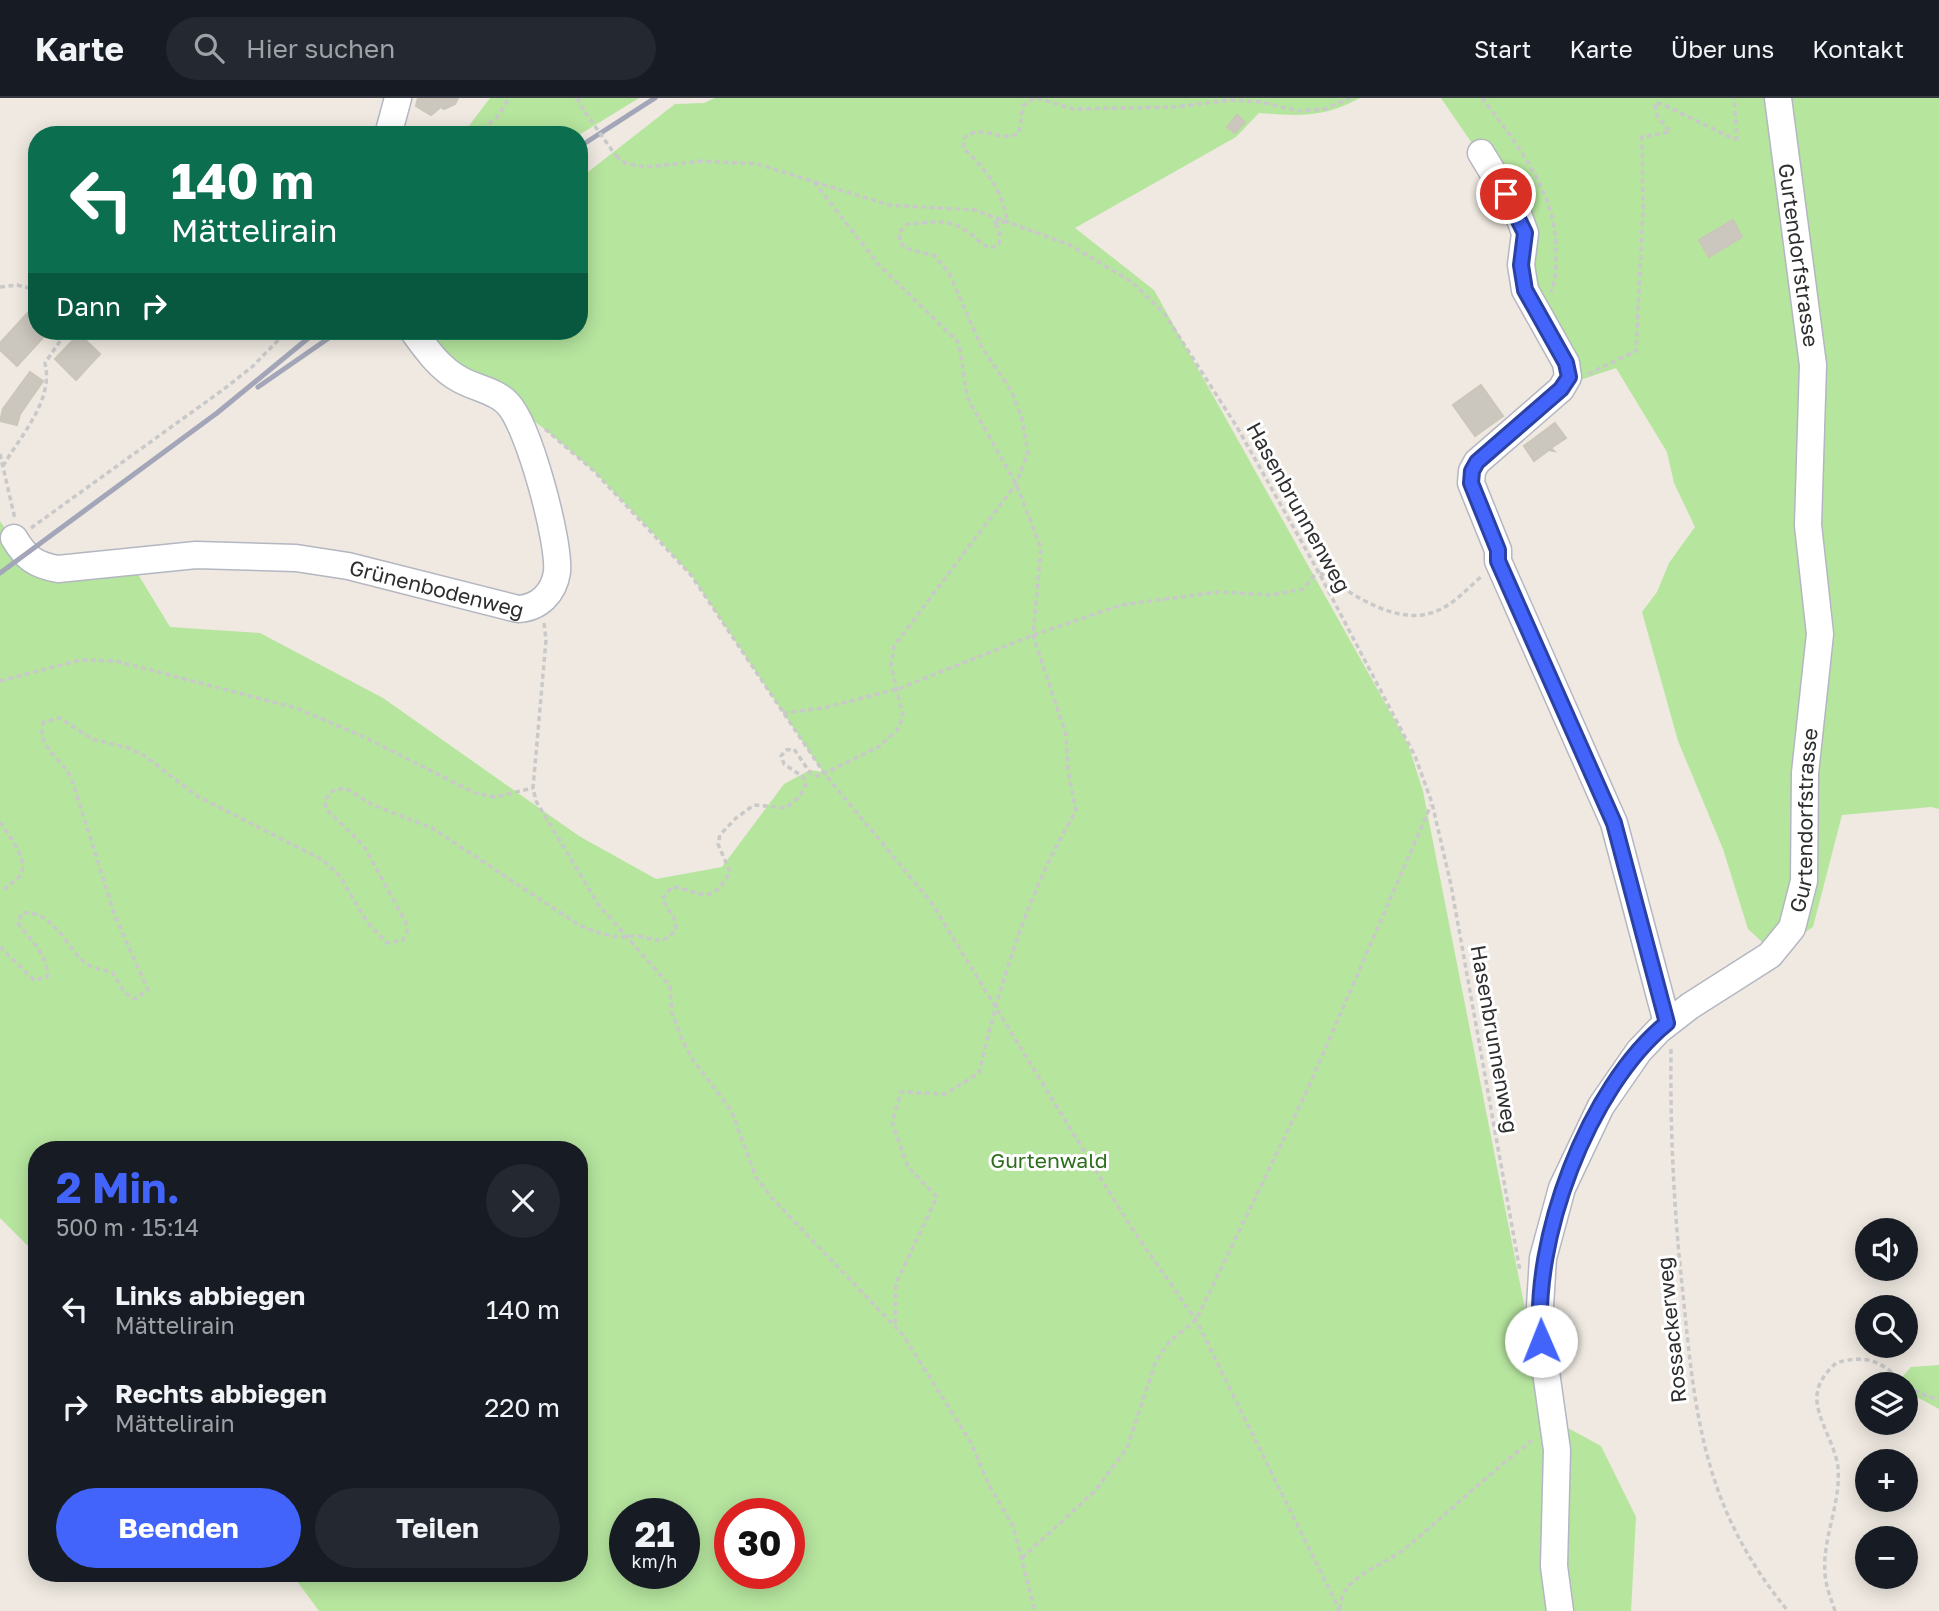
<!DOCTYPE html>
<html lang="de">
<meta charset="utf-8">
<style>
:root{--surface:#171b24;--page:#242831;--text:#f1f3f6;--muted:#9ea1a6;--line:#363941;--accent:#4264fb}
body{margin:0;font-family:"Golos Text",sans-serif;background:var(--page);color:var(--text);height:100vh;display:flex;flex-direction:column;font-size:26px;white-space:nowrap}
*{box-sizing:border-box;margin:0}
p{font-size:23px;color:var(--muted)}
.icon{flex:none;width:38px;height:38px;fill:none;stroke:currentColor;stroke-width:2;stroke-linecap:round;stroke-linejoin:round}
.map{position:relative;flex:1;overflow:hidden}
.drawer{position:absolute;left:28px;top:1043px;width:560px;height:441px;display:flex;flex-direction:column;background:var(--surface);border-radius:28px;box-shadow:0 4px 18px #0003}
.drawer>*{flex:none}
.top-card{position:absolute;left:28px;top:28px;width:560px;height:214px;border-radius:28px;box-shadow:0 4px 18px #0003;background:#0b6e4f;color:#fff;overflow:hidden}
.fabs{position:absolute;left:1855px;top:1120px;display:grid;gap:14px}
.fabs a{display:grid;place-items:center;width:63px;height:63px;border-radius:50%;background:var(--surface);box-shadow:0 4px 18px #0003;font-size:35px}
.speed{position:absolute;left:609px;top:1400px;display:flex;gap:14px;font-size:35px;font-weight:700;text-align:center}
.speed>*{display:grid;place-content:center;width:91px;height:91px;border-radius:50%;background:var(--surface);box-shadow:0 4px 18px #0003;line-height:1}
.speed small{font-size:18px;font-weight:400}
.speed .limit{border:10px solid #d22;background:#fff;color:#111}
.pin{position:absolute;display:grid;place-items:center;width:60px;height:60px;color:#fff;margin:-30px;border:4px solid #fff;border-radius:50%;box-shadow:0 2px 7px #0007}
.me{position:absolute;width:77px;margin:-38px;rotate:359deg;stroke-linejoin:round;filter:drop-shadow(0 0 5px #0008)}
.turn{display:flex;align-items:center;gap:24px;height:147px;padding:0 28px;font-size:32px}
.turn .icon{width:91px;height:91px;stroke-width:2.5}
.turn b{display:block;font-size:49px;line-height:60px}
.then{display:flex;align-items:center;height:66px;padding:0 28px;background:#0003;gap:14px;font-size:26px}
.round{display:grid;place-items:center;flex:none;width:74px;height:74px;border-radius:37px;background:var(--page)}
.head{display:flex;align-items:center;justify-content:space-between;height:119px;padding:0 28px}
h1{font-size:42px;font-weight:700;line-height:52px;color:var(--accent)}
.action{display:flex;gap:14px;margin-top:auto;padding:14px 28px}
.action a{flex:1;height:80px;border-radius:42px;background:var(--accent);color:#fff;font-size:28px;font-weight:700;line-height:80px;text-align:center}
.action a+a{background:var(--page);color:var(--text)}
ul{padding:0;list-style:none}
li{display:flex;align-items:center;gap:21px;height:98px;padding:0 28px}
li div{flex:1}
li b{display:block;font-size:26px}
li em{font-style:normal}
header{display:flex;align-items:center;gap:42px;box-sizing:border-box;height:98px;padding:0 35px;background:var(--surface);border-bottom:2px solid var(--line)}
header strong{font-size:33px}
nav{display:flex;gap:38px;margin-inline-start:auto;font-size:24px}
.search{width:490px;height:63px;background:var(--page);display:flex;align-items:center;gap:18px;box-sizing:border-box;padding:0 24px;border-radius:38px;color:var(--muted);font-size:26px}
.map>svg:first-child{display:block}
.green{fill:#b6e59e;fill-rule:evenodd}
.building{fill:#cbc7bf;stroke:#cbc5ba;stroke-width:2}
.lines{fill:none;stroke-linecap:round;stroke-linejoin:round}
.minor-casing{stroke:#b4b7c1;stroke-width:29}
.path{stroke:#c9c9c9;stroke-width:3.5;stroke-dasharray:5 3.5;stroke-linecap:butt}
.minor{stroke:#fff;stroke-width:26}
.rail{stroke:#a3a6b8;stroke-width:5}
.path-bridge{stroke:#c9c9c9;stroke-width:3.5;stroke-dasharray:5 3.5;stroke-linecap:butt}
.route-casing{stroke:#2b41a3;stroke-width:18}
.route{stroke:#4264fb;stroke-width:12}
.labels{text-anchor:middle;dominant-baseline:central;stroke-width:6;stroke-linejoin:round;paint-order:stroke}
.street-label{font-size:21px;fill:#2e2e2e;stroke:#fff}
.park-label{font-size:21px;fill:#2c6e1b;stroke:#fff}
</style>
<header>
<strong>Karte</strong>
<div class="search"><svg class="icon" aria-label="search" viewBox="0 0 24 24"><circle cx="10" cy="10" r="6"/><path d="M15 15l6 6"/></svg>Hier suchen</div>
<nav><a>Start</a><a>Karte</a><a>Über uns</a><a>Kontakt</a></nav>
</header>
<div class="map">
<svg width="1939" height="1513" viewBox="0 0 1939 1513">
<rect width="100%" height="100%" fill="#efe9e1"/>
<g class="green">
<path d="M490,0H639L579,37H457L465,33Z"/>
<path d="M715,0H1360C1323,20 1300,18 1259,15L1236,39L1075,130L1154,192L1408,646L1423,693L1546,1318L1601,1348L1636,1419L1631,1513H319L291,1475H579V1052H37V1157L0,1120V423L25,459L130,463L170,529L260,535L383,600L579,738L656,781L722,769L784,686L810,672L823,674L691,477L651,433L594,373L542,329L413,233H579V81L675,6L704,5ZM625,1416H684V1475H625ZM730,1416H789V1475H730Z"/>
<path d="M1441,0H1939V711L1931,709L1842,717L1813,829L1773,854L1748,831L1723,751L1678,643L1642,514L1657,494L1669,465L1695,429L1674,385L1667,354L1616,270L1580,282L1527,194L1530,130Z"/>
<path d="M1939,1267V1311L1906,1293V1286H1896L1911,1269Z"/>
</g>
<g class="building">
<path d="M418,0H435L424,13L416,8Z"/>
<path d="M435,0H458L455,6L444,11L441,9L431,17L424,13Z"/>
<path d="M1237,17L1245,24L1235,35L1227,29Z"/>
<path d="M1733,122L1742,139L1709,159L1699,142Z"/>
<path d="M36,206L37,233H49L17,268L0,252V245Z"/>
<path d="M79,236L100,256L76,282L55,261Z"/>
<path d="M30,274L43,283L20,316L3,311Z"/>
<path d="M1481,287L1503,318L1475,338L1453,307Z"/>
<path d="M3,311L20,316L17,327L0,323Z"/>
<path d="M1555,325L1566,340L1551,350L1554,353L1549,352L1534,363L1524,348Z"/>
</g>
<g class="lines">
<g class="minor-casing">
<g id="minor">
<path d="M388,37L398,0"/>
<path d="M1481,55L1518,116L1525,135L1521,167L1525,192L1566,265L1568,279L1561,291L1477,364L1472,373L1471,385L1498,452V463L1614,725L1667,925"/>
<path id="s1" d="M14,440C26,460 35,467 58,471L196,457L296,460L348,468L518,511C539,510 554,495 557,474C560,444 529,328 508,306C497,293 475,290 461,282C440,271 426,251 413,233"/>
<path id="s2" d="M1560,1513L1554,1468L1557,1352L1539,1224L1543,1160L1562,1090L1601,1008L1639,953L1659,932L1690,908L1770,857L1792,830L1804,783L1805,675L1820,536L1808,427L1813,267L1778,0"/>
</g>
</g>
<g class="path">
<path d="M577,0L585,14"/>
<path d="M1037,0L1073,11L1175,9L1230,2L1261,4L1299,13L1325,11L1350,0"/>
<path d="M1482,0C1517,47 1558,95 1556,157C1556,171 1556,182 1551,194"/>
<path d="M476,37L498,18L509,0"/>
<path d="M616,58L625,65L646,69L703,63L757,66L889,107L975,112L1070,147L1132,184L1164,215L1237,329L1318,473L1415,658L1432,705L1451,787L1520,1173"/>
<path d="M814,84L879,167L959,245L967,299L1016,386L1041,450L1033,537L1066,637L1068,673L1076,713C1028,793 1000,885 979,975L945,996L901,994L892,1024L908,1069L937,1099L896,1185L895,1227"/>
<path d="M0,189L17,187L37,192"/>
<path d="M1588,276L1636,253L1643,112L1642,39L1670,34L1657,18L1655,5L1662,6L1734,41L1737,40L1734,0"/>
<path d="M545,331L594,373L691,477L824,675L931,804L1129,1126L1196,1222L1340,1513"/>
<path d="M0,356L15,421"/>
<path d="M3,368C21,337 54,302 45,265L67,233"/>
<path d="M31,430L224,291L253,268L287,233"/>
<path d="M1320,475C1352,496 1399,531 1439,512C1456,504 1468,490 1482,478"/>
<path d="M544,525L546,542L533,690L536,703L598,806L670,888L672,915L683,944L693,962L731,1012L756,1079L772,1100L903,1237L970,1343L989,1387L1013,1428L1035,1513"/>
<path d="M0,583L80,562L116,563L296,610L362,638L475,695L495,699L533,690"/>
<path d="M783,615L823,610L898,591L1033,537L1121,507L1218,494L1271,497L1303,491L1318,473"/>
<path d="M0,724C10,739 36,770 14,783C8,787 8,791 0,791"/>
<path d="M0,849L34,882L47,879C50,859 29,841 18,825L22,815C52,812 64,845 83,863C91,871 103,871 113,875L124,894L134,901L148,892L115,818L72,682C63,661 34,647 44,624L60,620L92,641L128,650L145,658L197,698L323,762L339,777L367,824L387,845L403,842L407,834L406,825L364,748L326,711L325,702L332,693L345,690L373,707L432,730L579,827C593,833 606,838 621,839C627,839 632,837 638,838C655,841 664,848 676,831L674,820L662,801L672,789C701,792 709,811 730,774L718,746L720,737L736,720L754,707L786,710L800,698L806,686L803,679L784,666L781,658L786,652L794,651L811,676L819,678L880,648L898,631L903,618L891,568L894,548L1016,386L1028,355L1022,321L1012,294L981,248L949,175L935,158L905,150L900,144L899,135L907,126C930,125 948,119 968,134C977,140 981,147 991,150L999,146L1000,132L993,124H1007C1004,94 985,70 963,50L965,39C984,25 1000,46 1019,35L1023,8L1034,0"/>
<path d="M1671,951C1670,1033 1674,1115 1683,1196C1695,1320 1705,1413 1788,1513"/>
<path d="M1022,1460L1095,1393L1127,1350L1156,1263L1170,1243L1196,1222L1305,997L1431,707"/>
<path d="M1340,1511C1341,1499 1343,1493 1353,1484C1365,1472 1391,1462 1407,1449C1450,1413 1491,1374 1535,1340"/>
<path d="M1835,1513C1831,1501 1826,1489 1825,1476C1822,1440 1841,1407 1838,1369C1835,1345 1815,1319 1817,1297C1818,1284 1827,1273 1836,1265C1892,1248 1892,1293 1939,1301"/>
</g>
<use href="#minor" class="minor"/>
<g class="rail">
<path d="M579,49L655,0"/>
<path d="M258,289L339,233"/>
<path d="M0,475L217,315L317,233"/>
</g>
<path class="path-bridge" d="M585,14L616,58"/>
</g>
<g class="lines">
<g class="route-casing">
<path id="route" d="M1506,96L1525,135L1521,167L1525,192L1566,265L1569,279L1561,291L1477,364L1472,373L1471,385L1498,452V463L1614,725L1667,925C1588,989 1531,1143 1541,1243"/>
</g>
<use href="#route" class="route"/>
</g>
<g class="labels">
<g class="street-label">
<text transform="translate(1799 157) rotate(82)">Gurtendorfstrasse</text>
<text transform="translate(1299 409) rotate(61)">Hasenbrunnenweg</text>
<text stroke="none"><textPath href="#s1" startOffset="439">Grünenbodenweg</textPath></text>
<text stroke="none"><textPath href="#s2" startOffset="892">Gurtendorfstrasse</textPath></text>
<text transform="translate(1495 941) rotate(80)">Hasenbrunnenweg</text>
<text transform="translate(1671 1232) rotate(-96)">Rossackerweg</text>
</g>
<g class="park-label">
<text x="1049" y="1062">Gurtenwald</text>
</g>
</g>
</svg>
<div class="fabs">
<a><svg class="icon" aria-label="sound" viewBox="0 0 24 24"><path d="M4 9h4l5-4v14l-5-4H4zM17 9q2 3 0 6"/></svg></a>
<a><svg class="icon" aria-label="search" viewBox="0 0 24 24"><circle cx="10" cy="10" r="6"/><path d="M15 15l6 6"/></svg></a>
<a><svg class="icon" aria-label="layers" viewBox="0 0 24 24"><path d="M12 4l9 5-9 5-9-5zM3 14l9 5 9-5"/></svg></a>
<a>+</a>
<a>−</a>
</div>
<div class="speed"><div>21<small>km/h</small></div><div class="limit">30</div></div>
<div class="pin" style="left:1506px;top:96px;background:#d93025"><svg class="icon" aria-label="arrive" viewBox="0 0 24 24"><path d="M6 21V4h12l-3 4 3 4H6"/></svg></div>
<svg class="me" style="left:1541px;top:1243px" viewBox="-20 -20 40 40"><circle r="19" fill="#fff"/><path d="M0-13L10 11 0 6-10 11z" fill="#4264fb"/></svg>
<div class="top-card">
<div class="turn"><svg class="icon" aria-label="left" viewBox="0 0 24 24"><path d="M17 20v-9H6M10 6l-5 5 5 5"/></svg><div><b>140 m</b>Mättelirain</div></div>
<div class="then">Dann<svg class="icon" aria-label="right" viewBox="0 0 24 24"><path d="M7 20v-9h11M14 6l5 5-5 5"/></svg></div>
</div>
<section class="drawer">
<div class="head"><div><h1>2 Min.</h1><p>500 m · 15:14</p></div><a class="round"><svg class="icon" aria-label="close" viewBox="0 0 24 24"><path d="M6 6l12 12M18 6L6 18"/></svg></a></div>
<ul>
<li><svg class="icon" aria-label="left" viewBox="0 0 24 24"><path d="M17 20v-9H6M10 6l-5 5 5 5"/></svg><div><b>Links abbiegen</b><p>Mättelirain</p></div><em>140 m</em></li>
<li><svg class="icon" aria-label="right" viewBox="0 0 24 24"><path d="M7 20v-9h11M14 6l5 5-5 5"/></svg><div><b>Rechts abbiegen</b><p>Mättelirain</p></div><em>220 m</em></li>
</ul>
<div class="action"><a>Beenden</a><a>Teilen</a></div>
</section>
</div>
